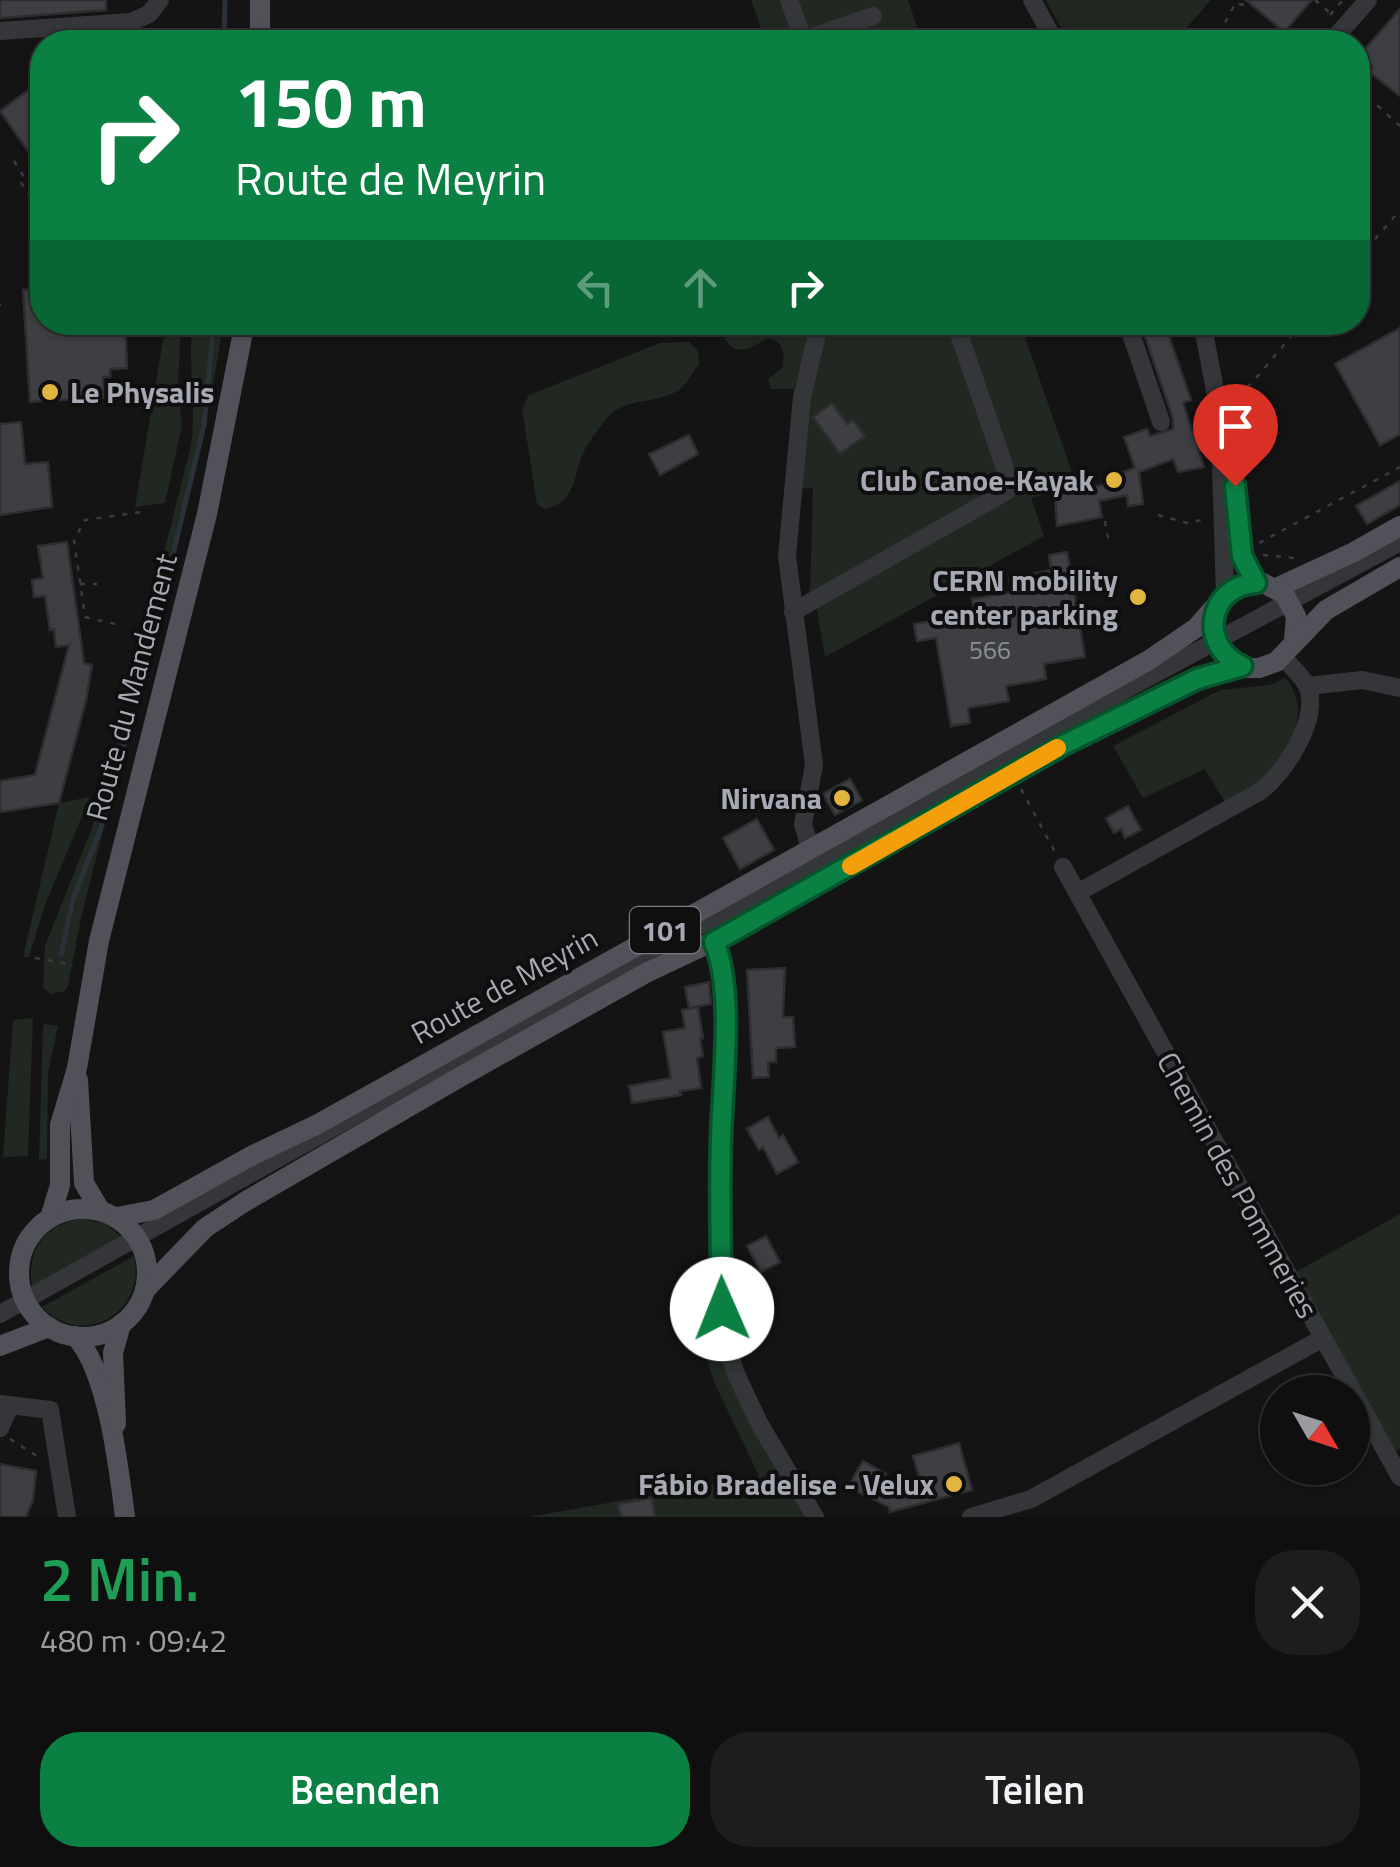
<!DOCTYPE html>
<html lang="de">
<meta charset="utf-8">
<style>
:root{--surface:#0f0f10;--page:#1d1d1e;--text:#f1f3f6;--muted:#9b9c9f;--line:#2f2f30;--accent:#0b8043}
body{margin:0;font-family:"Titillium Web",sans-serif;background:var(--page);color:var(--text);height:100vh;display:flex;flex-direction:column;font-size:38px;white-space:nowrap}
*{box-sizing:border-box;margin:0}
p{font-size:32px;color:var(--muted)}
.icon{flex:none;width:55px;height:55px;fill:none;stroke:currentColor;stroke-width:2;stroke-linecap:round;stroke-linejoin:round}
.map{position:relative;height:1517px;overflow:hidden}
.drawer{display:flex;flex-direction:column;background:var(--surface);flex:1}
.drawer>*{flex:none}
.hud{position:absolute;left:30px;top:30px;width:1340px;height:305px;border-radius:40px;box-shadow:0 2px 8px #0004,0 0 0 2px var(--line);background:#0b8043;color:#fff;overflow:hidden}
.needle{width:65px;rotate:129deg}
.fabs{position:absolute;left:1260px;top:1375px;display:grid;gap:20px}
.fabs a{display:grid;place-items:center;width:110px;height:110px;border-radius:50%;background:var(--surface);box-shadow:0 2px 8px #0004,0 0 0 2px var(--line);font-size:50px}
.pin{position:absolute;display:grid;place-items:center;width:85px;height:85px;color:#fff;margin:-102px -42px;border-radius:50% 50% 50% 0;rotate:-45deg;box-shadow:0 0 10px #0007}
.pin .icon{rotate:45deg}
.me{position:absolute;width:110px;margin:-55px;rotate:359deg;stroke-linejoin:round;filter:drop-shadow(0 0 8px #0008)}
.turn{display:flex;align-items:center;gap:35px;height:210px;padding:0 40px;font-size:45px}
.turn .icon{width:130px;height:130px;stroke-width:2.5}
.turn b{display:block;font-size:70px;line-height:85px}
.lanes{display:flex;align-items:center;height:95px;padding:0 40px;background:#0003;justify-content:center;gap:50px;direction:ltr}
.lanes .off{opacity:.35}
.round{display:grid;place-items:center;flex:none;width:105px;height:105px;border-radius:40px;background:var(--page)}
.summary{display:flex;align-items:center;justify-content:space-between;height:170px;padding:0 40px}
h1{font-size:60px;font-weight:600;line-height:75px;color:#1e9e55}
.cta{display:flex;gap:20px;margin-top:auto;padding:20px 40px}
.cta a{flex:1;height:115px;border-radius:40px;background:var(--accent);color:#fff;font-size:40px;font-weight:600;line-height:115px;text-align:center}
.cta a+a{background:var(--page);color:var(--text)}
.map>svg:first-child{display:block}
.green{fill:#202821}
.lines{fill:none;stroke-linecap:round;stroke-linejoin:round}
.stream{stroke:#2b3138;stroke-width:5}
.building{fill:#3e3f42;stroke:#2e2e31;stroke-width:2.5}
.path{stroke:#3b3c41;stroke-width:2.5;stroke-dasharray:5 8;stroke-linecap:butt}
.minor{stroke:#35363a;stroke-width:18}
.major{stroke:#515259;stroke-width:20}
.route-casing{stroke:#07532c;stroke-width:25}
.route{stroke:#0b8043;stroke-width:18}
.slow{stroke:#f59e0b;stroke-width:18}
.poi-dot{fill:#e2b53f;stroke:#0f0f10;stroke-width:4}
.labels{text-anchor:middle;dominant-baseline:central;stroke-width:8;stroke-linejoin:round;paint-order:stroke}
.number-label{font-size:25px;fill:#8d8f98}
.shield{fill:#0f0f10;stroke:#797c83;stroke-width:2.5}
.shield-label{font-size:28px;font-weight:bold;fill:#a7aab4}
.poi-label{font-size:30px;font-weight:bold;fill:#a7aab4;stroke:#0f0f10;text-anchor:end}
.street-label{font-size:30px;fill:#a7aab4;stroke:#0f0f10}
</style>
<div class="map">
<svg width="1400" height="1517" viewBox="0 0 1400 1517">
<rect width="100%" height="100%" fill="#141415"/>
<g class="green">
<path d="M751,0H908L922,42H766Z"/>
<path d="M1046,0H1211L1174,42H1069Z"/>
<path d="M723,322L813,323L794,389H771L768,379L783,367C784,351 785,344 769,338C761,341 754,348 746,349C729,353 721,336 723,322Z"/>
<path d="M825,322L1020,323L1077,487L1031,498L1044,536L825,657L816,604L810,592L813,488L797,489L804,418Z"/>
<path d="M166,323H181L178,383L182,426L165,503L135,507Z"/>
<path d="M193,323H223C207,437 177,548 147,660L139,675L135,674L140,648L191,445C197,403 187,364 193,323Z"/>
<path d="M689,342L698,350L699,364C694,371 687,383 680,389C658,405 627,396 608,417C600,426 591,439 585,449C573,472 577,505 544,509L537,504L522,409L529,395L660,343Z"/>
<path d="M1285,678C1315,711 1287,757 1259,782C1250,790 1236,796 1225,802L1205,769L1143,798L1113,746L1220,690L1270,685Z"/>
<path d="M122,722L127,727L128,734L82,913L68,986L65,991L51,994L43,987L45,946L92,828Z"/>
<path d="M90,797L45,905L29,957H23L59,803Z"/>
<path d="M33,1018L28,1156L3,1157L13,1020Z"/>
<path d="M45,1024L58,1026L48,1072L47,1159L39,1160L43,1026Z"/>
<path d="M1400,1214V1449L1393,1452L1294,1273Z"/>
<path d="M82,1219L106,1224L125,1240L33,1291C24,1254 44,1223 82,1219Z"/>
<path d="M134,1256C147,1312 82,1350 42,1307Z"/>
<path d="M706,1324L713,1325L741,1404L804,1517H529L759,1476L715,1384L702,1345L701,1328Z"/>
</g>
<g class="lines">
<g class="stream">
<path d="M224,42L225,0"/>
<path d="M147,663L204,425L214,322"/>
<path d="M61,955L73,899L101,828L128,730"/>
</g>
</g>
<g class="building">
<path d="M0,0H106V10L0,18Z"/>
<path d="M1246,0H1312L1284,32Z"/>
<path d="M1400,9V96L1369,72L1373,67L1360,55Z"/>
<path d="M42,80V171L0,111Z"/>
<path d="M42,289V322H125L127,368L110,369V377H103L104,397L30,402L23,290Z"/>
<path d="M1140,322H1164L1191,400L1183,403L1204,467L1178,472L1173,459L1139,472L1143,504L1128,506L1127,495L1099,501L1102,517L1057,526L1055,494L1108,484L1106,478L1135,468L1124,437L1147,429L1150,436L1173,429V418Z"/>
<path d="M1400,328V434L1380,445L1335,364Z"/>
<path d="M832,403L847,424L853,420L865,436L840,454L813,417Z"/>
<path d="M21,422L25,464L48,462L52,507L0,515V424Z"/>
<path d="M689,435L698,454L660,475L649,454Z"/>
<path d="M1400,481V505L1367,524L1356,506Z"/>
<path d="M67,542L84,663L92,665L86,700L59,803L0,812V781L35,775L69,645L56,647L54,629L50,630L45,596L34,597L32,580L43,578L38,546Z"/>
<path d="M1067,552L1085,657L1044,664L1046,679L1006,686L1009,701L968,708L970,723L951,726L936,638L917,641L914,624L975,614L972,599L1012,592L1009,578L1051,570L1049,555Z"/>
<path d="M850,779L862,800L835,815L823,794Z"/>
<path d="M1128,806L1141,830L1125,838L1121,829L1114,833L1106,818Z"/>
<path d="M757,819L774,850L740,869L723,838Z"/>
<path d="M785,968L783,1017H793L795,1047L776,1048V1062H768L769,1077L753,1078L747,970Z"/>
<path d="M709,982L711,1004L689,1008L685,987Z"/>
<path d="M698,1007L703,1038H700L703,1056L697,1058L701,1088L680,1091L681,1095L632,1103L629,1086L671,1078L663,1032L685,1028L682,1010Z"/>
<path d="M768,1117L779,1138L783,1135L798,1162L777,1174L763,1147L759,1150L747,1129Z"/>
<path d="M766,1236L780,1262L761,1272L747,1246Z"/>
<path d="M959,1443L972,1490L890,1512L889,1507L848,1487L863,1461L886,1474L880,1484L899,1493L922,1487L913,1456Z"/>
<path d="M0,1464L36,1471L33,1500L26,1517H0Z"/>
<path d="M652,1498L655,1517H621L618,1504Z"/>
</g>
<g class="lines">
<g class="path">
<path d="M1315,0L1330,13"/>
<path d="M1239,4L1253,6"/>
<path d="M1330,15L1343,0"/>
<path d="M1291,30L1305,42"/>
<path d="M1285,31L1298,42"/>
<path d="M1219,34L1237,0"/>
<path d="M1306,42L1315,32"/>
<path d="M1358,88L1400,126"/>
<path d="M1358,92L1366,82"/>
<path d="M14,161L24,177L20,181L42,215"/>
<path d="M1358,259L1400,210"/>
<path d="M0,305H1"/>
<path d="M1236,394L1251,384L1303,322"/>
<path d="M1203,412L1208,454"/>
<path d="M1158,515L1187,523L1206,519"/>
<path d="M1105,521L1108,538"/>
<path d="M1259,543L1400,467"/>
<path d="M1263,555L1294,558"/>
<path d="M80,584H97"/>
<path d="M115,624L85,617L74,540L85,520L148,511"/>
<path d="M1021,789L1055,852"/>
<path d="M35,958L69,964"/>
<path d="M10,1439L37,1456"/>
</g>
<g class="minor">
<path d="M789,0L804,42"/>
<path d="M1032,0L1055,42"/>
<path d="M0,31L131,22L149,14L160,0"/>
<path d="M803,40L873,16"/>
<path d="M1331,42L1368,0"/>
<path d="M1127,322L1161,422"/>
<path d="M1202,322L1215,390L1226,425L1243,557L1256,583"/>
<path d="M1221,465L1225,595"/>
<path d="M793,612L1007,491L1010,483L955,322"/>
<path d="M1308,686L1362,680L1400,688"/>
<path d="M810,848L803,824L814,765L787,556L802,397L820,322"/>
<path d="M1063,867L1400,1477"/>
<path d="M1079,892L1259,792C1284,775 1319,720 1308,688C1304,677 1290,666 1283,657"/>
<path d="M714,942L719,955L724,1003L720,1247L725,1338L736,1374L759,1423L815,1517"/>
<path d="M0,1314L656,947L727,912L1073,718L1400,542"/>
<path d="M0,1404L50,1410L67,1517"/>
<path d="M0,1428L10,1406"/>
<path d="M971,1517L1031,1499L1323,1338"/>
</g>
<g class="major">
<path d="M260,42V0"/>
<path d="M1276,588L1354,552L1400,526"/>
<path d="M1216,608C1207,633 1217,654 1241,666"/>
<path d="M78,1080L84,1183L100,1210"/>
<circle cx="83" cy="1273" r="64"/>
<path d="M117,1217L154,1210L253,1155L318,1124L1149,660L1196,628L1225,595L1239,586L1263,583L1284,594L1296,616L1294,640"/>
<path d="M50,1218L60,1185V1125L77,1068L99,941L207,514L245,322"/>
<path d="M145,1290L205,1228L246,1201L453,1081L646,973L737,930L1063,745L1197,679L1226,668H1259L1276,662L1326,610L1400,567"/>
<path d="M75,1336C108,1370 119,1470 125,1517"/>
<path d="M0,1346L49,1327"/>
<path d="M116,1424L113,1353L121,1324"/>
</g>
</g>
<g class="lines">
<g class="route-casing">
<path id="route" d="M722,1309C721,1253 719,1196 721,1140C722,1087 735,989 714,942L1063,745L1197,679L1242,666C1198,646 1207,586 1256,583L1242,556L1235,486"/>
</g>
<use href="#route" class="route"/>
<path class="slow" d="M851,866L1057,748"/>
</g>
<g class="poi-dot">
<circle cx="50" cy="392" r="10"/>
<circle cx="1114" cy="480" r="10"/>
<circle cx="1138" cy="597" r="10"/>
<circle cx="842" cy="798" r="10"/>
<circle cx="954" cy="1484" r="10"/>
</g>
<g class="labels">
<g class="number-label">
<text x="990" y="650">566</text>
</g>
<rect class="shield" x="630" y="907" width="70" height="46" rx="8"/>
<g class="shield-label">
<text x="665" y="930">101</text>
</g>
<g class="poi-label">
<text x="70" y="392" text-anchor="start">Le Physalis</text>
<text x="1094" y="480">Club Canoe-Kayak</text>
<text x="1118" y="580">CERN mobility<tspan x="1118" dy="34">center parking</tspan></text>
<text x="822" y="798">Nirvana</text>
<text x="934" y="1484">Fábio Bradelise - Velux</text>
</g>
<g class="street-label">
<text transform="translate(131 687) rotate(-75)">Route du Mandement</text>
<text transform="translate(504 985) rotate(-29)">Route de Meyrin</text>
<text transform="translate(1238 1185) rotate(61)">Chemin des Pommeries</text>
</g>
</g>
</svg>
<div class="fabs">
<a><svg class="needle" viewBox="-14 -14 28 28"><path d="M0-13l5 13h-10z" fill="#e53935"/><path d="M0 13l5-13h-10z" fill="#9b9c9f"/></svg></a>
</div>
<div class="pin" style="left:1235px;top:486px;background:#d93025"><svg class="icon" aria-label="arrive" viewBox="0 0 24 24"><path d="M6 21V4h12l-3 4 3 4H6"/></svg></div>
<svg class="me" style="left:722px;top:1309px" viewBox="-20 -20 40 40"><circle r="19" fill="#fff"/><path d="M0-13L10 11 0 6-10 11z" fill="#0b8043"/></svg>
<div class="hud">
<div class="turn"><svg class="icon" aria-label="right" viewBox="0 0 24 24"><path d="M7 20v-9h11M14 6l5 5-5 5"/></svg><div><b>150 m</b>Route de Meyrin</div></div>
<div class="lanes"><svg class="icon off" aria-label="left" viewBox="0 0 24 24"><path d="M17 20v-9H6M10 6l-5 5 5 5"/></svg><svg class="icon off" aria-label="ahead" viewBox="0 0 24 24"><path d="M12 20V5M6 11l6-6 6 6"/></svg><svg class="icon" aria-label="right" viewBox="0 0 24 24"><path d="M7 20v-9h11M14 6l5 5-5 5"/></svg></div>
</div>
</div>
<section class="drawer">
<div class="summary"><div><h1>2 Min.</h1><p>480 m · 09:42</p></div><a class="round"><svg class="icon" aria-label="close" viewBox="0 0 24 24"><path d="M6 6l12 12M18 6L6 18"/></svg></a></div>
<div class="cta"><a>Beenden</a><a>Teilen</a></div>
</section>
